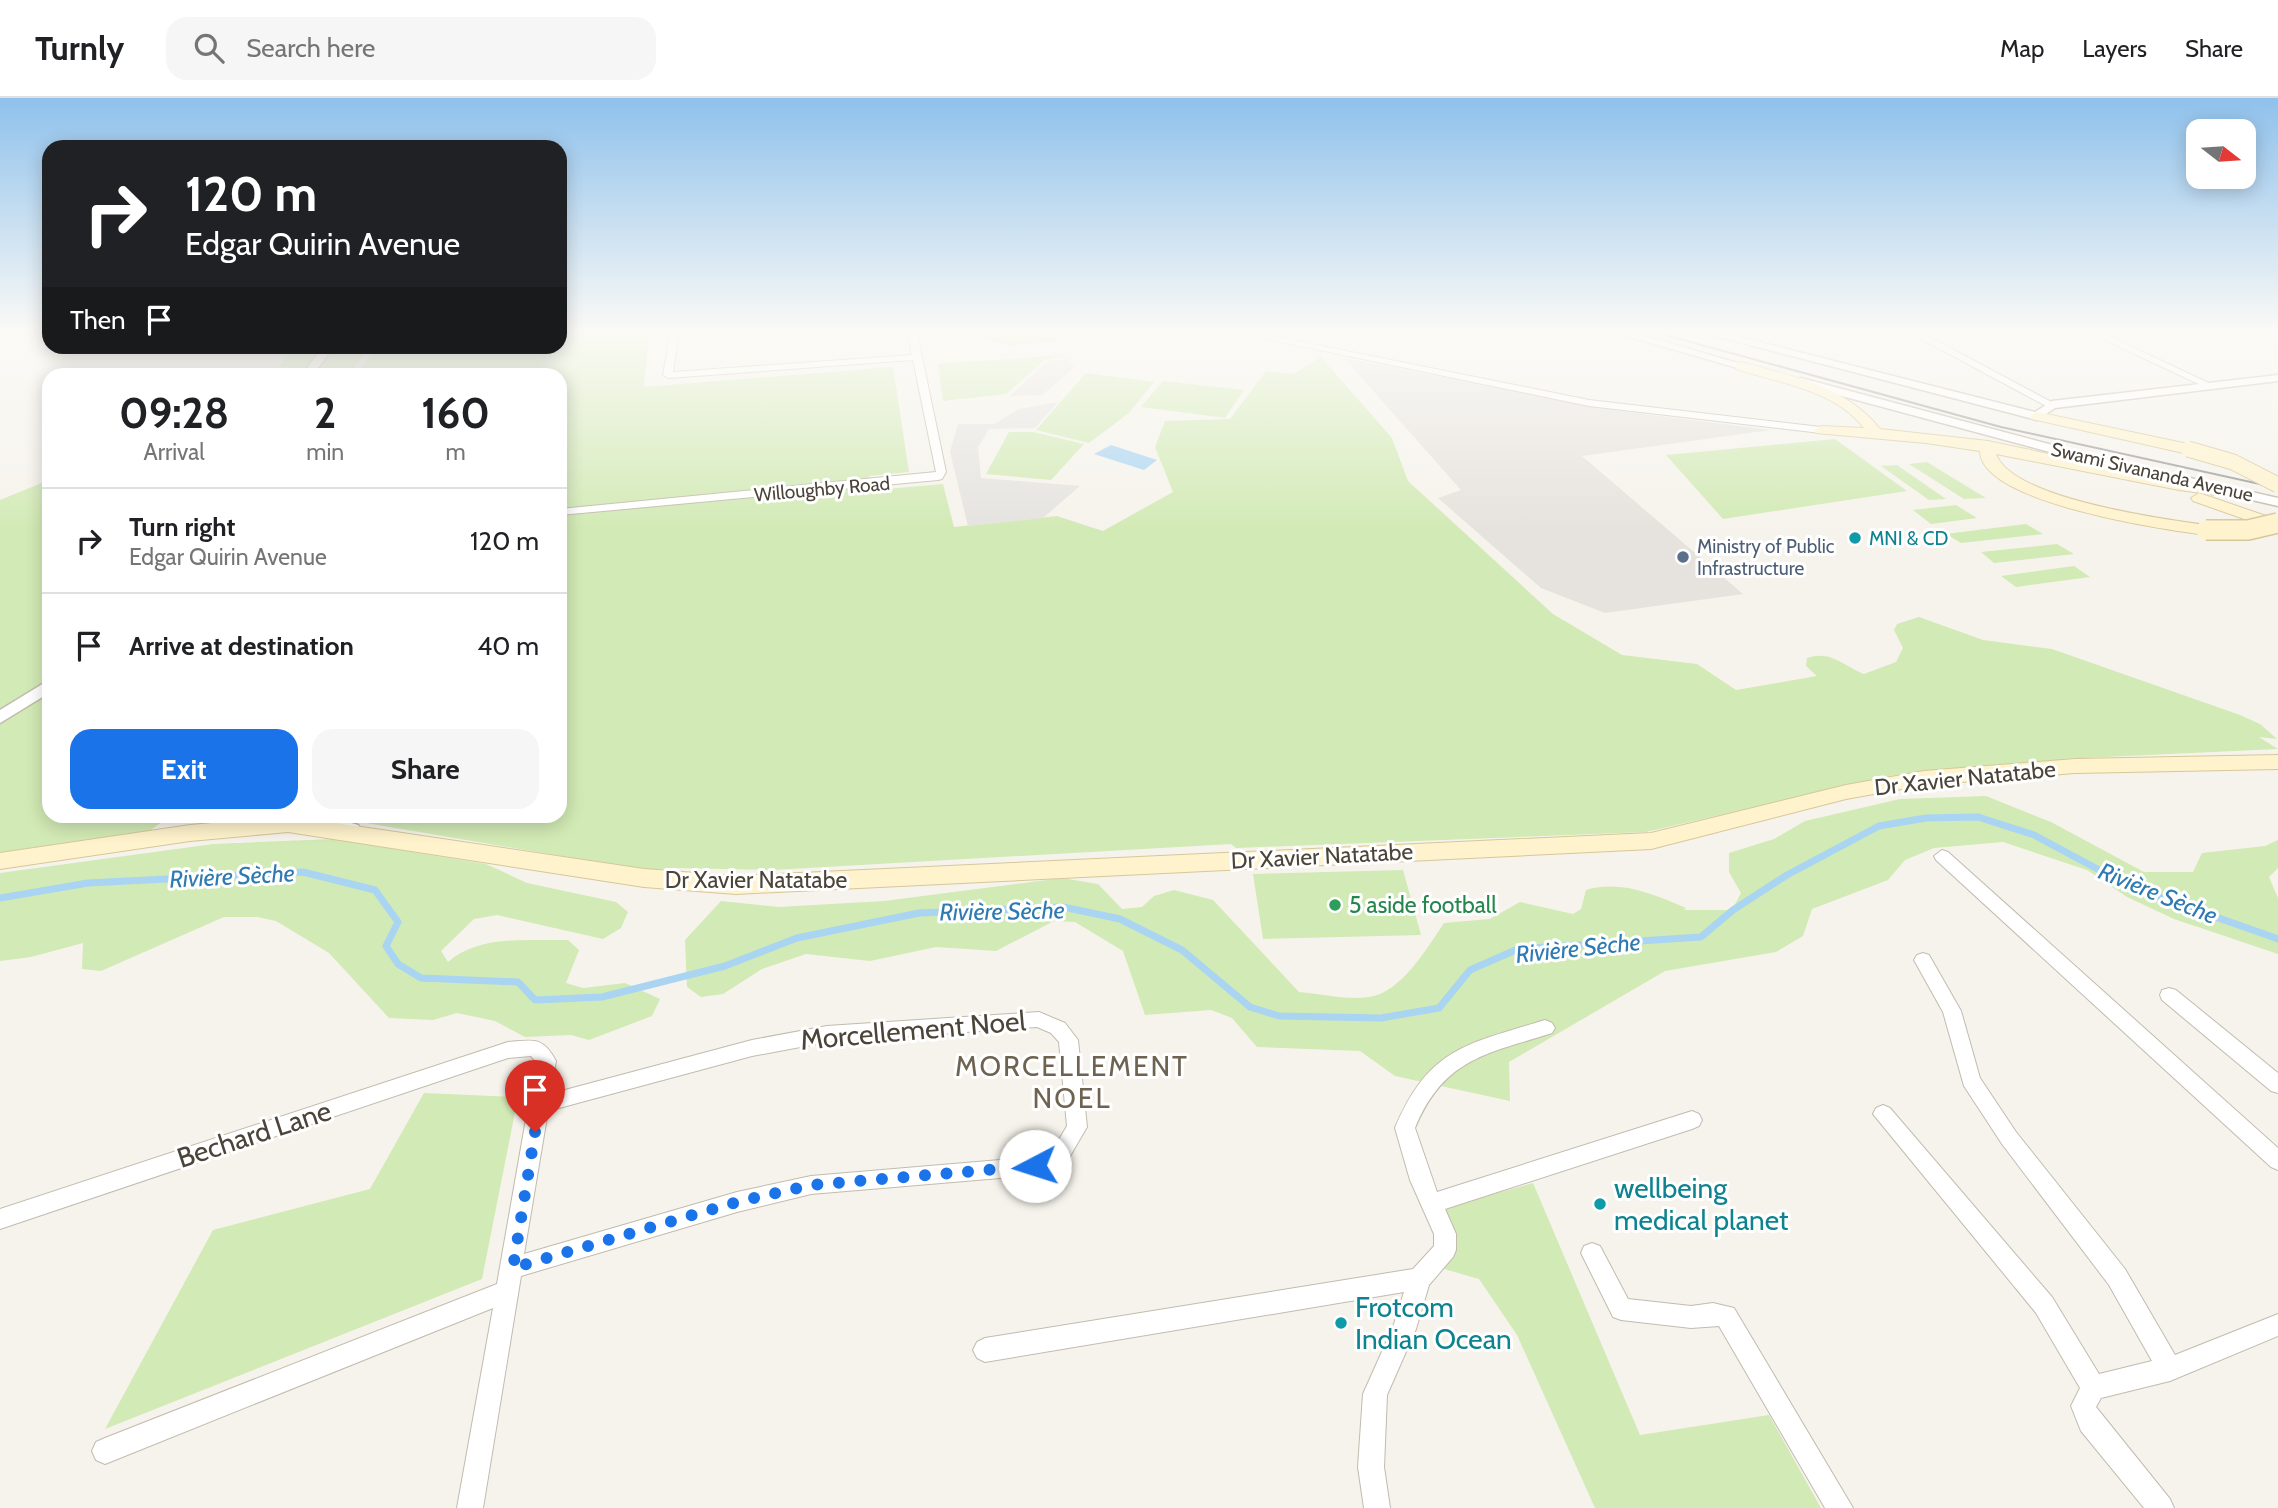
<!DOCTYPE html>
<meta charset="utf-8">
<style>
:root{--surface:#fff;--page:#f6f6f6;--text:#202124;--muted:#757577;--line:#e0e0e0;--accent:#1a73e8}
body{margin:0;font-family:Cabin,sans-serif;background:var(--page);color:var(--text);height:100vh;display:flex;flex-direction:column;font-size:26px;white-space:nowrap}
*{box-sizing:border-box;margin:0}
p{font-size:23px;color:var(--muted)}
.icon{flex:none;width:38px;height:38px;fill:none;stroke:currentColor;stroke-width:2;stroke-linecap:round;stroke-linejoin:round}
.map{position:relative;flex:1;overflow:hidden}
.drawer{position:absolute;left:42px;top:270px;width:525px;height:455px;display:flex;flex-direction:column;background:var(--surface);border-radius:21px;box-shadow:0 4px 18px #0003}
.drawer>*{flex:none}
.hud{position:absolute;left:42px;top:42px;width:525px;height:214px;border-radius:21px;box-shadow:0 4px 18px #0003;background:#202124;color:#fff;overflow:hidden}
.needle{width:46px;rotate:107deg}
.controls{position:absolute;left:2186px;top:21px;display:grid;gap:14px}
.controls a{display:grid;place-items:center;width:70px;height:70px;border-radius:14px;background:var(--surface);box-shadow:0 4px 18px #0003;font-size:35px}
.pin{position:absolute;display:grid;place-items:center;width:60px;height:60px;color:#fff;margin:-72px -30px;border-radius:50% 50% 50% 0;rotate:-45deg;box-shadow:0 0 7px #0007}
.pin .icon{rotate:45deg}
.me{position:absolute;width:77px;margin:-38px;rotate:265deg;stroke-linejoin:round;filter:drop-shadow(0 0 5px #0008)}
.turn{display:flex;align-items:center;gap:24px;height:147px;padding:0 28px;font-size:32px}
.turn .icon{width:91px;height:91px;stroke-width:2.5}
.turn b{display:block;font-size:49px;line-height:60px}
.then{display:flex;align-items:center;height:66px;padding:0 28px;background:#0003;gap:14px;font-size:26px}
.eta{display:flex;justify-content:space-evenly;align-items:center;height:119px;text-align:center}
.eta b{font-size:42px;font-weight:700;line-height:49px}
.action{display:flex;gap:14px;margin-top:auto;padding:14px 28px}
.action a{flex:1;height:80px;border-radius:21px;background:var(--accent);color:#fff;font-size:28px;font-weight:700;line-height:80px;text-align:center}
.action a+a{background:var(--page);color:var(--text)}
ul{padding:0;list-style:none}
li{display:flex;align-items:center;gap:21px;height:105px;padding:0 28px;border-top:2px solid var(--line)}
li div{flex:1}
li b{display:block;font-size:26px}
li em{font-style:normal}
header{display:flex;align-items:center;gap:42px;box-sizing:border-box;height:98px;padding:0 35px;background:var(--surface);border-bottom:2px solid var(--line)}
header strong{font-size:33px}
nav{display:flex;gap:38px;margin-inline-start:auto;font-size:24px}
.search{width:490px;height:63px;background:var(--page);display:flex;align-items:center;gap:18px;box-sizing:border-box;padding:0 24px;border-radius:21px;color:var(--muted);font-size:26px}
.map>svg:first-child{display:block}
.industrial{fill:#e6e2dd}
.green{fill:#d2eab5}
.parking{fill:#e5e3e0}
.water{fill:#a9d4f2}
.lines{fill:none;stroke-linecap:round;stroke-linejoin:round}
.stream{stroke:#a9d4f2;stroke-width:7}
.minor-casing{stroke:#c2bbae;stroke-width:2}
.tertiary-casing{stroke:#c2bbae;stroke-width:3}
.secondary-casing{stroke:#d6c79b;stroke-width:2}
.minor{fill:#fff;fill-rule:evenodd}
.tertiary{fill:#fff;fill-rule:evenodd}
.secondary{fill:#fff3cd;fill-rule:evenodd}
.tram{stroke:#9a9a9a;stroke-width:2}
.secondary-bridge-far1-casing{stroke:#d6c79b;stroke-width:17;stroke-linecap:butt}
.secondary-bridge-casing{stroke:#d6c79b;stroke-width:22;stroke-linecap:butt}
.secondary-bridge-far1{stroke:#fff3cd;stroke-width:15}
.secondary-bridge{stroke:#fff3cd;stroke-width:19}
.route{stroke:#1a73e8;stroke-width:12;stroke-dasharray:0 21.6}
.culture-dot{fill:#0f9aa8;stroke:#fff;stroke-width:2.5}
.service-dot{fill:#5c6f8a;stroke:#fff;stroke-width:2.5}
.leisure-dot{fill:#2e9e5b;stroke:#fff;stroke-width:2.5}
.labels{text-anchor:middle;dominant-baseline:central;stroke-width:6;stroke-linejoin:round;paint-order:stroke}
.far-street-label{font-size:19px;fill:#4b4439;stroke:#fff}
.far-culture-label{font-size:19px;fill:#0d838f;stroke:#fff;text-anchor:start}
.far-service-label{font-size:19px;fill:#4e5e75;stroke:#fff;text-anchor:start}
.street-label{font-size:23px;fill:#4b4439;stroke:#fff}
.leisure-label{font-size:23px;fill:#27864d;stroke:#fff;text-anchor:start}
.water-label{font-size:24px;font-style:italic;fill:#2e7ab2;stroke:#fff}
.near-street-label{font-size:28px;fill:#4b4439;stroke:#fff}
.near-neighbourhood-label{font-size:28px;letter-spacing:2px;fill:#6e6250;stroke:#fff}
.near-culture-label{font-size:28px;fill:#0d838f;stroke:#fff;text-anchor:start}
</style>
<header>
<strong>Turnly</strong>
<div class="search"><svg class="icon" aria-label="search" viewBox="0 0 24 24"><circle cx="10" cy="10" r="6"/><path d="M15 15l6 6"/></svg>Search here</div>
<nav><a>Map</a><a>Layers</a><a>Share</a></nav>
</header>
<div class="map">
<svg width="2278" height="1410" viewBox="0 0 2278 1410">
<rect width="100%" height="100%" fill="#f6f3ec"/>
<path class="industrial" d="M1344,260L1620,313L1771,332L1582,358L1743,496L1605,515L1541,490L1438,400L1461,392Z"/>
<g class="green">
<path d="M619,235H649L644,289L893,269L909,374L869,378L875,392L943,386L954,429L1057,418L1103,433L1173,394L1155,349L1165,323L1230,321L1266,273L1294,276L1321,259L1392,340L1408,383L1553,516L1622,557L1697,566L1736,592L1817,578L1806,568L1807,560C1831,552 1843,568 1864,576L1896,564L1903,550L1894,532L1897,526L1919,519L1983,542L2052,551L2240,617L2260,626L2277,641L2259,639L2278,651L2061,661L2067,665L1895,677L1646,734L1236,750L1231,746L773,772L670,770L649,773L325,718H560V276H357L374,253L433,248H560V240Z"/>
<path d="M972,235H1042L1060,243L1008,248Z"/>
<path d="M294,249H369L350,276H312L316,271L278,269Z"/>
<path d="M1066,257L1045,262L1006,296L943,303L938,266Z"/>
<path d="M1086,275L1154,284L1129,315L1089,345L1036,332Z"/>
<path d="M1163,283L1244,292L1225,320L1141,309Z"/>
<path d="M1009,334H1033L1084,346L1051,382L986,376Z"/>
<path d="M1835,341L1907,393L1723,421L1666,357Z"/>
<path d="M1927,364L1986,400L1964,401L1909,366Z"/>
<path d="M1897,367L1946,401L1929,402L1881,368Z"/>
<path d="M49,382V718H170L148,734L0,758V402Z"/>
<path d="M1956,407L1977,420L1931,426L1913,412Z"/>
<path d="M2026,426L2043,436L1961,445L1946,436Z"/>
<path d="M2057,446L2074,456L1994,465L1981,454Z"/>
<path d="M2074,468L2090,479L2016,489L2001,478Z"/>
<path d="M1986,698L2051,724L2144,774H2193L2202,755L2265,748L2278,742V770L2269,779L2278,800V856L2174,821L2127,799L2087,772L2003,744L1934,750L1905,762L1888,782L1812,811L1803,838L1776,854L1665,873L1509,964L1510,1003L1395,978L1360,953L1257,949L1232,920L1211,912L1145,917L1123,853L1075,824L1054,823L996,853L936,849L870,863L806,856L762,871L723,896L701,899L687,889L685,842L721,803L779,809L884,803L1062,780L1098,786L1122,811L1142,809L1154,798L1174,792L1213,802L1299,894C1321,896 1347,902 1369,899C1401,895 1427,850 1444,825L1490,821L1520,804L1573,816L1581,811L1586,792C1621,782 1653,796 1686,810L1684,812H1732L1741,795L1729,774V755L1774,741L1805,723L1900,701Z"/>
<path d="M334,741L486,766L527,785L616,804L628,814L621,830L603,841L497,817L474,821L441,853L448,864C480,836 528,843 568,842L579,852L566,885L583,890L625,885L660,901L652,918L589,942L571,937L525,939L495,923L457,915L433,922L389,920L329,855L276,823L257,819H224L101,873L82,871L83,845L31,859L0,863V775L213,746Z"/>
<path d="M1403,772L1421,837L1263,841L1253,776Z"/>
<path d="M424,995L518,999L482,1181L105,1331L213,1132L370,1091Z"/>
<path d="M1533,1085L1640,1337L1769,1317L1821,1410H1595L1517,1237L1479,1181L1430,1167L1443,1110Z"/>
</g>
<g class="parking">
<path d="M1069,261L1074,270L1042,297L1010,298L1048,263Z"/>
<path d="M1058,304L1035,330L989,331L978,349L981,380L1080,388L1043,420L968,428L950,354L958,326H994L1019,311Z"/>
</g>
<path class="water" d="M1111,347L1157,362L1144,372L1094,356Z"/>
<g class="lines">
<path class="stream" d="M0,800L88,785L303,774L375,792L398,824L386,848L398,866L421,880L518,884L535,902L602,899L725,868L797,840L919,815L1063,809L1120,821L1182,852L1250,909L1279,918L1381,920L1439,910L1470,872L1518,851L1701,839L1733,812L1787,777L1879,728L1926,720L1978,719L2034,737L2131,789L2278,841"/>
<g class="minor-casing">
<g id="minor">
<path d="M667,235H676L678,240L673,274L912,257L908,235H917L946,374L942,381L938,382L560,417V411L936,374L913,262L668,280L663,277L670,240Z"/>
<path d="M1238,235H1258L1589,302L1821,329L1826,332L1821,335L1589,308Z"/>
<path d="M1910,235H1922L2057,307L2048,309Z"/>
<path d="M2090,235H2102L2213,287L2205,289Z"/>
<path d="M364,248L327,254L322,251L326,248Z"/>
<path d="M1942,752L1948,754L2278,1050V1072L2271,1069L1936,762L1934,758Z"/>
<path d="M1923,855L1929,857L1961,913L1980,980L2016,1034L2125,1171L2175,1257L2278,1216V1238L2170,1283L2101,1300L2096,1309L2170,1401L2174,1410H2144L2081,1333L2071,1308L2080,1290L2036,1215L1873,1016L1876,1010L1883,1007L1890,1010L2052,1199L2099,1276L2152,1263L2109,1187L2002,1046L1964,988L1943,914L1914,862L1917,857Z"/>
<path d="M2169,890L2176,892L2278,975V995L2271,993L2162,902L2160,897L2162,892Z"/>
<path d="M1039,914L1065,925L1078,942L1087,1029L1066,1065L1035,1077L811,1096L737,1114L521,1178L483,1410H457L493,1210L105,1366L96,1362L92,1353L96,1344L105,1340L497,1186L536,964L531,958L508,960L0,1131V1111L508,944C533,942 543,938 556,963L550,996L752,942L827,928ZM1037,929L1051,935L1059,944L1067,1028L1052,1053L1035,1059L811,1078L737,1094L524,1156L548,1013L752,958L827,944Z"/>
<path d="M1545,922L1552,925L1555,930L1552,935C1487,956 1444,960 1415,1030L1437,1094L1692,1013L1699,1016L1702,1022L1699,1028L1692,1031L1445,1111L1456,1136V1152L1453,1159L1429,1187L1416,1231L1387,1297L1384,1369L1390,1410H1364L1358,1369L1363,1296L1393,1229L1404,1194L985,1264L977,1260L973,1252L977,1244L985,1240L1413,1171L1434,1148V1136L1410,1082L1395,1030C1429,949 1468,946 1545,922Z"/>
<path d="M1592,1145L1600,1148L1628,1201L1691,1208L1713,1205L1734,1210L1853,1410H1825L1719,1228L1691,1230L1621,1222L1613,1219L1581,1155L1584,1148Z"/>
</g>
</g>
<g class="tertiary-casing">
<g id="tertiary">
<path d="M1616,235H1635L1765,273L1755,275Z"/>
<path d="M1704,235H1724L2035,314L2052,303L2278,277V283L2055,310L2037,322Z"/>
<path d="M323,248H334L314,276H303Z"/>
<path d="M1801,280L2090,357L2278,400V408L2083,363L1797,286L1795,284Z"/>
<path d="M49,582V595L0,625V612Z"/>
<path d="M299,718H328L358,727L361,732L351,739L302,723Z"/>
</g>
</g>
<g class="secondary-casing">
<g id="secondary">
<path d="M1741,264C1790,277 1847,289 1880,331L1988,343L2128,373L2231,389L2239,394L2231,399L2179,392L1996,356C2012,401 2163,421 2206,427L2214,432L2206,437C2166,432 1980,405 1980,353L1926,345L1816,335L1814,332L1821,328L1864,330C1835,292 1779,285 1736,271V265Z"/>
<path d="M2037,314L2188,346L2196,351L2188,356L2032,321L2030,318Z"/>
<path d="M2199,395L2278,422V433L2193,403L2191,400Z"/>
<path d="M2278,657V671L2075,675L1924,687L1846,701L1651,751L736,796L644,789L288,734L190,743L0,771V755L190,727L288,718L644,771L736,778L1651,735L1846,687L1924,673L2075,661Z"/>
</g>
</g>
<use href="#minor" class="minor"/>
<use href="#tertiary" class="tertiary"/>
<use href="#secondary" class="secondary"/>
<path class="tram" d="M1658,235L2001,329L2278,390"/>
<g class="secondary-bridge-far1-casing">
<path id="secondary-bridge-far1" d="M2188,351L2233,364L2278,387"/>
</g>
<g class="secondary-bridge-casing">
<path id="secondary-bridge" d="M2206,432H2248L2278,425"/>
</g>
<use href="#secondary-bridge-far1" class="secondary-bridge-far1"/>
<use href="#secondary-bridge" class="secondary-bridge"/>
</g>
<linearGradient id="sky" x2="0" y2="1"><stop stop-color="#8fc1ec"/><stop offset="0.54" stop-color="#fbfaf6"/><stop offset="1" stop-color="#fbfaf6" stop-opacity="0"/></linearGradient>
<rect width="2278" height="433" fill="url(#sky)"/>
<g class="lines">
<path class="route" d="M535,1034L513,1170L737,1104L811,1087L1035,1068"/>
</g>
<g class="culture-dot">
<circle cx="1855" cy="440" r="7"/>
<circle cx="1600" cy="1106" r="7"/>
<circle cx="1341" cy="1225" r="7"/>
</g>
<circle class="service-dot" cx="1683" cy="459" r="7"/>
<circle class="leisure-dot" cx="1335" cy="807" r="7"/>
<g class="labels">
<g class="far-street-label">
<text transform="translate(2152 374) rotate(13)">Swami Sivananda Avenue</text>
<text transform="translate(822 391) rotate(-5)">Willoughby Road</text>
</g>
<g class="far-culture-label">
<text x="1869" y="440">MNI &amp; CD</text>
</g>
<g class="far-service-label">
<text x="1697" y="448">Ministry of Public<tspan x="1697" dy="22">Infrastructure</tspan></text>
</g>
<g class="street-label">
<text transform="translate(1965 680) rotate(-6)">Dr Xavier Natatabe</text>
<text transform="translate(1322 758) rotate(-3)">Dr Xavier Natatabe</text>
<text x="756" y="782">Dr Xavier Natatabe</text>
</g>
<g class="leisure-label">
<text x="1349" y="807">5 aside football</text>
</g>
<g class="water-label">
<text transform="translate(232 778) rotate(-3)">Rivière Sèche</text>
<text transform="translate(2158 795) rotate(22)">Rivière Sèche</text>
<text transform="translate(1002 813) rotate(-1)">Rivière Sèche</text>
<text transform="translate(1578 850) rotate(-6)">Rivière Sèche</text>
</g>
<g class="near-street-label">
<text transform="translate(913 932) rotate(-5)">Morcellement Noel</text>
<text transform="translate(254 1036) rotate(-18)">Bechard Lane</text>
</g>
<g class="near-neighbourhood-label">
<text x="1072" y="968">MORCELLEMENT<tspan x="1072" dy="32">NOEL</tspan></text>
</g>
<g class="near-culture-label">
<text x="1614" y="1090">wellbeing<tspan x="1614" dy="32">medical planet</tspan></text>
<text x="1355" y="1209">Frotcom<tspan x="1355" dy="32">Indian Ocean</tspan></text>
</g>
</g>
</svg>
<div class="controls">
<a><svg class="needle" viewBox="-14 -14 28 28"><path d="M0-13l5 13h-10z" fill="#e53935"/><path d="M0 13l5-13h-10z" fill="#757577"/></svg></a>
</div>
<div class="pin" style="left:535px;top:1034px;background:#d93025"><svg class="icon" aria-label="arrive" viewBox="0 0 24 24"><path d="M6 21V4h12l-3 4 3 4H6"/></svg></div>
<svg class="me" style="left:1035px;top:1068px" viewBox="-20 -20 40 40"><circle r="19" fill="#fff"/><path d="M0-13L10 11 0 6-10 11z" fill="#1a73e8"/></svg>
<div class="hud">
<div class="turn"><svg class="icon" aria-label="right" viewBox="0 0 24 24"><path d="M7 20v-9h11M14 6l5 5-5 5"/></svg><div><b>120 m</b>Edgar Quirin Avenue</div></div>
<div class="then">Then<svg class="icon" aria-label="arrive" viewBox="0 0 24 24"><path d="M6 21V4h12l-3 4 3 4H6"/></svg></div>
</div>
<section class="drawer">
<div class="eta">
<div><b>09:28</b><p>Arrival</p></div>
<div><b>2</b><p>min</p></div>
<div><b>160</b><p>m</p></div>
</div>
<ul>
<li><svg class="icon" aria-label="right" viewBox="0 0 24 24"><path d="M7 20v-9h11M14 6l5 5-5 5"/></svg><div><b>Turn right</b><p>Edgar Quirin Avenue</p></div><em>120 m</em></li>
<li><svg class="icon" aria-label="arrive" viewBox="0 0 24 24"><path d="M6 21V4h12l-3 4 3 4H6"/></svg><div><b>Arrive at destination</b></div><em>40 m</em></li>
</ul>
<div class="action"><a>Exit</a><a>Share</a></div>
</section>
</div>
